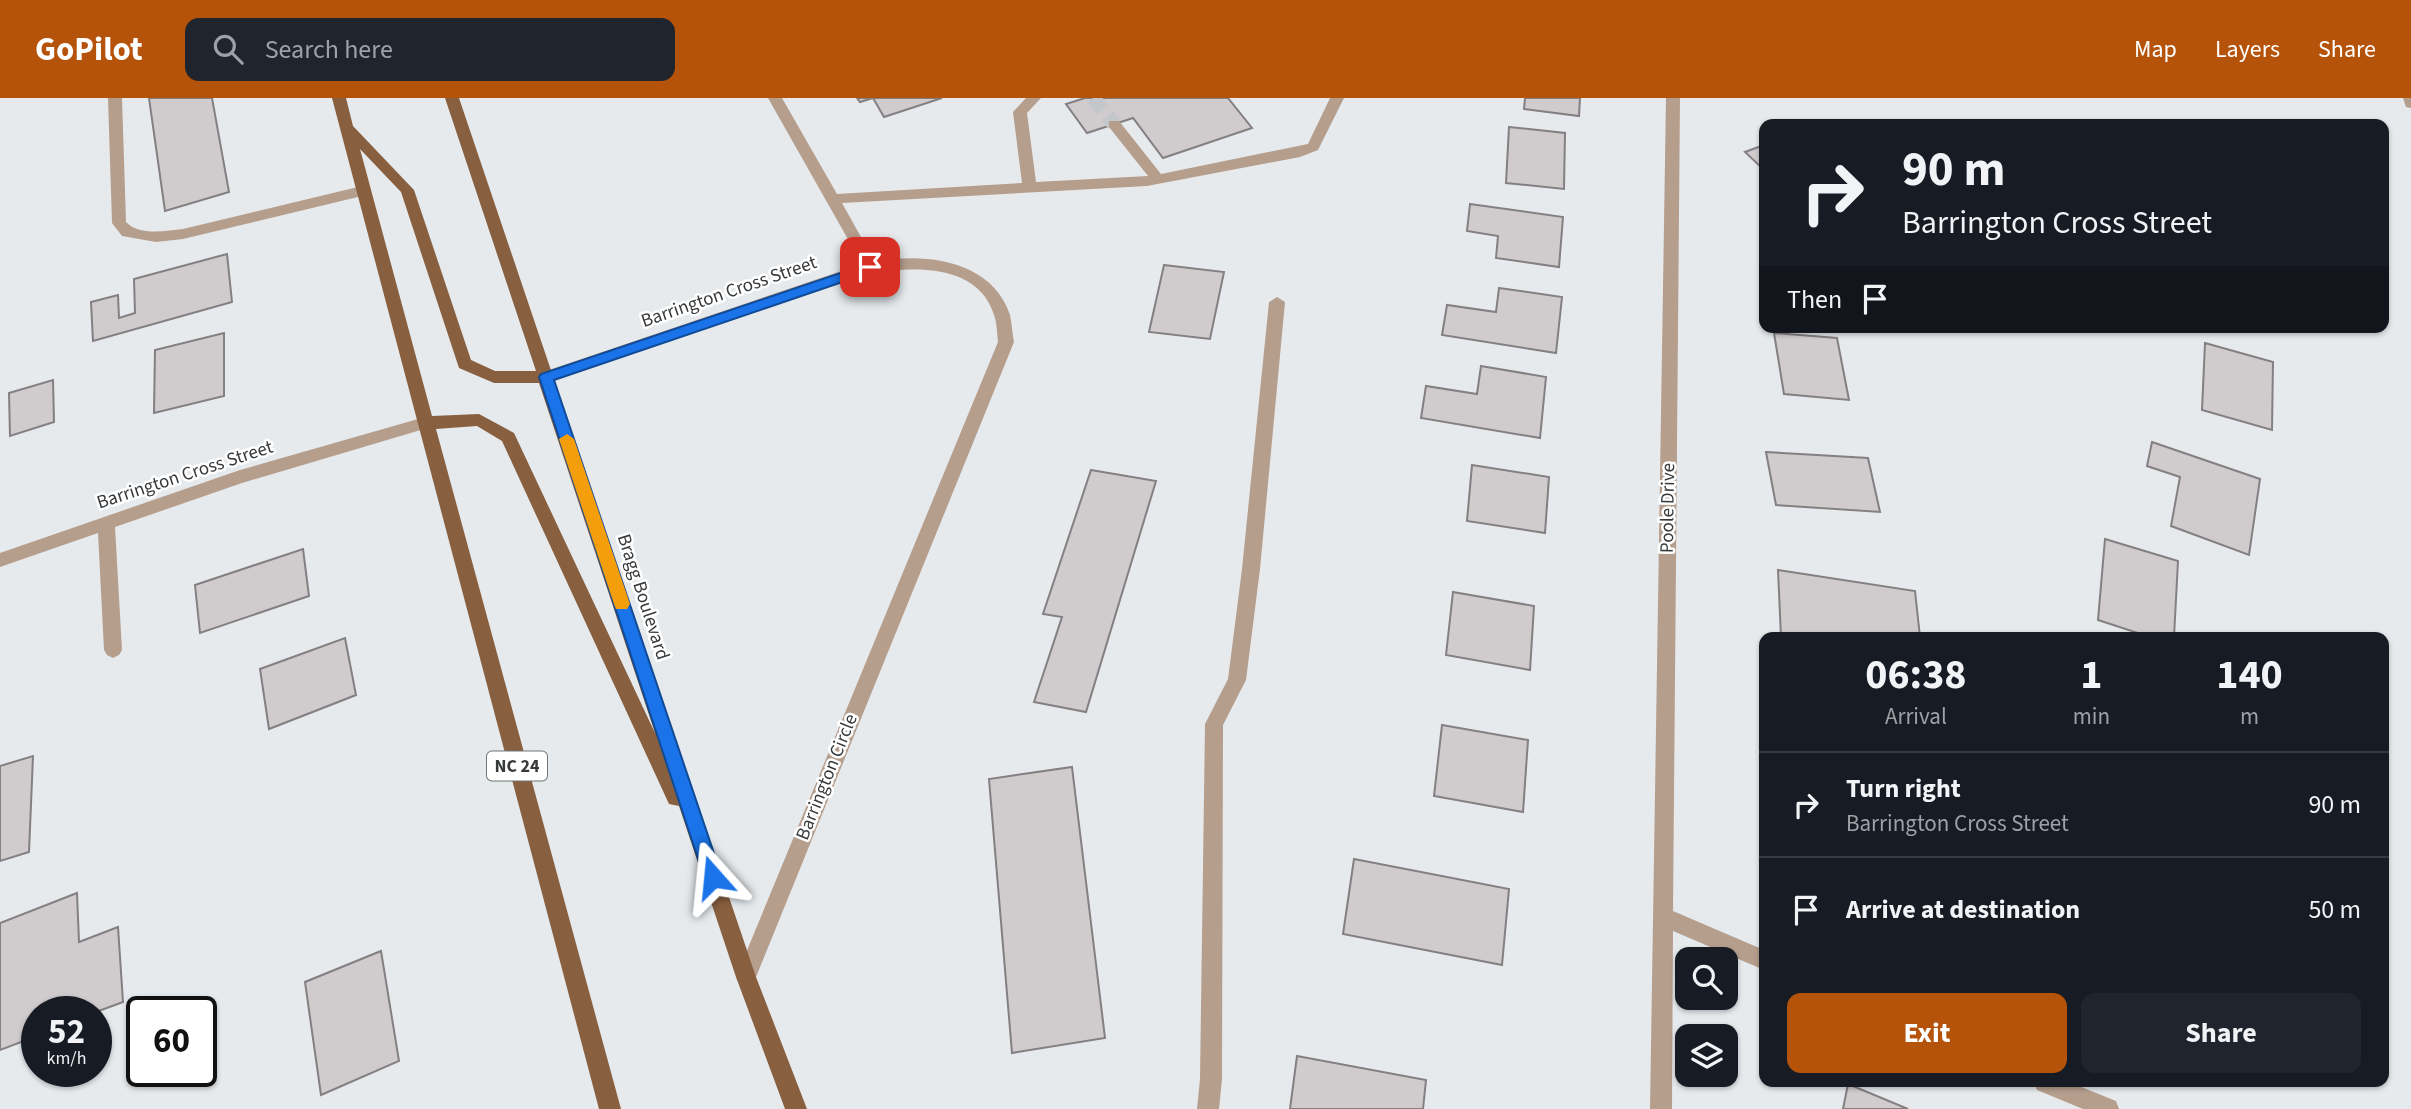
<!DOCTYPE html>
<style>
:root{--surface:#171b24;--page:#20242c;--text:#f1f3f6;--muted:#9ea1a6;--line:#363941;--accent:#b45309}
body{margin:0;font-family:"Source Sans 3",sans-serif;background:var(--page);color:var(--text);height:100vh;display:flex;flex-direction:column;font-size:26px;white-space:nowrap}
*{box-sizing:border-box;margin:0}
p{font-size:23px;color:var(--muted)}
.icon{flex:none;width:38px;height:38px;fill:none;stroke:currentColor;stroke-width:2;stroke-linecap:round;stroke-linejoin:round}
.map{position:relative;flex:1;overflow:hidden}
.sheet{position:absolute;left:1759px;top:534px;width:630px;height:455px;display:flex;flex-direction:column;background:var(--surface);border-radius:14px;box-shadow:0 2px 5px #0004}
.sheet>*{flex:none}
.top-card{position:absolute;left:1759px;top:21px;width:630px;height:214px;border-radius:14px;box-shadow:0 2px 5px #0004;background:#171b24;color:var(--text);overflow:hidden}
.controls{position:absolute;left:1675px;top:849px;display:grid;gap:14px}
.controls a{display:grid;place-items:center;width:63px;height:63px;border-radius:14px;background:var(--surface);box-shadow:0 2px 5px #0004;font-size:35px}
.speed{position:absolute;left:21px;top:898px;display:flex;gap:14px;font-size:35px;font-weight:700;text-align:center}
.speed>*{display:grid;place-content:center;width:91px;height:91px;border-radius:50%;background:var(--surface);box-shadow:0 2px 5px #0004;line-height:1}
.speed small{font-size:18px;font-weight:400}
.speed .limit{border:4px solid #111;border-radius:10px;background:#fff;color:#111}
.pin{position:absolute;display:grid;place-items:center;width:60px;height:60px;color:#fff;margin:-30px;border-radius:14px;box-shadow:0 4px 10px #0006}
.me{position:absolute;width:77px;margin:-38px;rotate:342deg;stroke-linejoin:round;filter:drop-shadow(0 0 5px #0008)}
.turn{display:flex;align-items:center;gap:24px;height:147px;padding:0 28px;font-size:32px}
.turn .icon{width:91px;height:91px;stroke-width:2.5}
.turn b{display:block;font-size:49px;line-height:60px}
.then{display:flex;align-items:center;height:66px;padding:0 28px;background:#0003;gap:14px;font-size:26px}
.eta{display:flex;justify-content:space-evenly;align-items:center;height:119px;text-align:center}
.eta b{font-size:42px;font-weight:700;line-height:49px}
.button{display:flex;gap:14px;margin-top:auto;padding:14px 28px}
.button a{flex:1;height:80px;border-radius:14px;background:var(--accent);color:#fff;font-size:28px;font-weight:700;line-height:80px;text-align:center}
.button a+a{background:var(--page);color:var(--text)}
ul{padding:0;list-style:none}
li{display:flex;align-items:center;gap:21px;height:105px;padding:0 28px;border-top:2px solid var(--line)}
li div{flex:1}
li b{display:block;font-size:26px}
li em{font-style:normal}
header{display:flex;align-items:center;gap:42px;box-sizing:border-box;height:98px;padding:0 35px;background:var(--accent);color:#fff}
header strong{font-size:33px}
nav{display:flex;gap:38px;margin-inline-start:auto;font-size:24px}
.search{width:490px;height:63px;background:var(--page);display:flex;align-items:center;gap:18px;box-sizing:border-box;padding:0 24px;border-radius:14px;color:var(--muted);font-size:26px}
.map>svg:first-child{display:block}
.building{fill:#d0cbcd;stroke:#847f81;stroke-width:2}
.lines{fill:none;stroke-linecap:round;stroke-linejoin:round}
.minor-tunnel{stroke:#c3c7c9;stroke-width:15;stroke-dasharray:15 8;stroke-linecap:butt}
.minor{fill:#b69e8d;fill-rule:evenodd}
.major{fill:#885f3f;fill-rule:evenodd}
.route{fill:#1a73e8;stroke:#114b97;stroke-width:2}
.slow{fill:#f59e0b}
.labels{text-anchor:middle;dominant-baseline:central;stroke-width:5;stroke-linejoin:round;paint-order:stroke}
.shield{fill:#fff;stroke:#737475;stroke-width:2}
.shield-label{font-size:18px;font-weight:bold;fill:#37393a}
.street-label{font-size:19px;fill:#37393a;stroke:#fff}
</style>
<header>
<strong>GoPilot</strong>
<div class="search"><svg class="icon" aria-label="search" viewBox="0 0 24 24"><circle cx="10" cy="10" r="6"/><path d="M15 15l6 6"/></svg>Search here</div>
<nav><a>Map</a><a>Layers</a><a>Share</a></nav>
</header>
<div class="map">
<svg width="2411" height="1011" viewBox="0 0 2411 1011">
<rect width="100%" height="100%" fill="#e6eaed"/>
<g class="building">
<path d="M149,0H212L229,94L165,113Z"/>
<path d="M857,0H942L884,19L873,0L860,4Z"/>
<path d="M1085,0H1228L1252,30L1163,60L1133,20L1087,35L1066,6Z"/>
<path d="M1525,0H1580L1579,18L1524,11Z"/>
<path d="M1509,29L1565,35L1564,91L1506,85Z"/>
<path d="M1764,47V72L1745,54Z"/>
<path d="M1470,106L1563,119L1559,169L1496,160L1498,138L1467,133Z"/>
<path d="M227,156L232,204L93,243L91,204L118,197L119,220L135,215L134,181Z"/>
<path d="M1164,167L1224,174L1210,241L1149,234Z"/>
<path d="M1499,190L1562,199L1556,255L1442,237L1447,207L1496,214Z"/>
<path d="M224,235V298L154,315L155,252Z"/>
<path d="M1774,235L1837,240L1849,302L1784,296Z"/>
<path d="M2205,245L2273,264L2272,332L2202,312Z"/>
<path d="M1481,268L1546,279L1540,340L1421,320L1426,288L1477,296Z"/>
<path d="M53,282L54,324L10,338L9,295Z"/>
<path d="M2152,344L2260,381L2249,457L2171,428L2180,379L2147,368Z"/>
<path d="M1766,354L1868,360L1880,414L1776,407Z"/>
<path d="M1472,367L1549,379L1545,435L1467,423Z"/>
<path d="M1091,372L1156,383L1086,614L1034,604L1062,519L1043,516Z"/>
<path d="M2105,441L2178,463L2174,539H2150L2098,522Z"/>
<path d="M303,451L309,498L200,535L195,487Z"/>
<path d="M1778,472L1915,493L1920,539H1781Z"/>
<path d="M1453,494L1534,508L1530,572L1446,557Z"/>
<path d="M345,540L356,597L269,631L260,571Z"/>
<path d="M1442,627L1528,642L1523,714L1434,698Z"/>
<path d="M33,658L29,754L0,763V668Z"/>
<path d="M1072,669L1105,940L1012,955L989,681Z"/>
<path d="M1354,761L1509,791L1502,867L1343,836Z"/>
<path d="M77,795L79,844L118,829L123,904L96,914H37V938L0,952V825Z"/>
<path d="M381,853L399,963L321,997L305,884Z"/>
<path d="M1297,958L1426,982L1423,1011H1290Z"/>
<path d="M1848,986L1908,1011H1843Z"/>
</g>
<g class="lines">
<path class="minor-tunnel" d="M1093,0L1114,26"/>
<g class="minor">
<path d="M108,0H122L126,124C139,138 165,133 183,131L362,88L369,93L362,98L183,141L156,144L122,138L112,125Z"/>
<path d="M768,0H782L837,96L1022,85L1013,14L1026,0H1041L1027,15L1036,84L1148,78L1109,29V23H1119L1161,76L1308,46L1330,0H1344L1318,52L1300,59L1147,88L842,105L875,164C924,154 992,162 1010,217C1012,225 1012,235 1014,244L756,879L753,886L746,889L739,886L736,879L998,244C997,235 997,225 994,217C977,162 905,169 861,177L552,283H540L538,279L540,275L862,166Z"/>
<path d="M1666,0H1680L1673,813L1764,852V872L1673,833L1672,1011H1650Z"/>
<path d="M2403,0H2411V10L2406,9Z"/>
<path d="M1277,199L1285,204L1260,471L1246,582L1223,627L1222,981L1219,1011H1197L1200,981L1205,626L1228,581L1242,471L1269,204Z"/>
<path d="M425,319L431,321L433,325L431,329L242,385L115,429L122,552L119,557L113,560L107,557L104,552L98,435L0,469V455L240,372Z"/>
<path d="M2034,984H2069L2116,1003L2119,1011H2083L2037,992Z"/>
</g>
<path class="major" d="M332,0H346L353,28L414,92L471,262L495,273H536L445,0H459L756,879L807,1011H785L736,879L679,708L669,706L502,343L477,328L436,331L621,1011H599ZM360,51L401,94L459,270L494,285H539L655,635L514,335L479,316L432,318Z"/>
</g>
<path class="route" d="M870,165L877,169L875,173L554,282L722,779L719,785L713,788L706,785L704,779L539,279L541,276Z"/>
<path class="slow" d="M567,336L574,341L630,506L627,511H616L614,506L559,341Z"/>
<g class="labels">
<rect class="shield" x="487" y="653.5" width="60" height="29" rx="5"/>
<g class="shield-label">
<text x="517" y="668">NC 24</text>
</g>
<g class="street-label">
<text transform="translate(729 194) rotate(-19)">Barrington Cross Street</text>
<text transform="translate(185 377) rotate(-18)">Barrington Cross Street</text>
<text transform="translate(1668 410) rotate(-89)">Poole Drive</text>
<text transform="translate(643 499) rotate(72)">Bragg Boulevard</text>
<text transform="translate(827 679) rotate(-68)">Barrington Circle</text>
</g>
</g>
</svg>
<div class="controls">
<a><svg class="icon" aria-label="search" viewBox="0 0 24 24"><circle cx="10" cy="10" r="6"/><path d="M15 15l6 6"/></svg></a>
<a><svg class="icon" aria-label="layers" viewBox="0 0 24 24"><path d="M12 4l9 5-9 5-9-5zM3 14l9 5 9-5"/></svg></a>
</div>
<div class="speed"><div>52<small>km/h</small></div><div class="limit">60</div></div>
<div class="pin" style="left:870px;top:169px;background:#d93025"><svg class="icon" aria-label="arrive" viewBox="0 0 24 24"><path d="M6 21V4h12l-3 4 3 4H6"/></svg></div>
<svg class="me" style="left:713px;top:779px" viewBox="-20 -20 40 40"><path d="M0-17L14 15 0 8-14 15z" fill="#1a73e8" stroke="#fff" stroke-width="4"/></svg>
<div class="top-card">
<div class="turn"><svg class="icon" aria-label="right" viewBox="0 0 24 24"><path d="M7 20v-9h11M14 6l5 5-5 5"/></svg><div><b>90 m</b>Barrington Cross Street</div></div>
<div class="then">Then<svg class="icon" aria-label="arrive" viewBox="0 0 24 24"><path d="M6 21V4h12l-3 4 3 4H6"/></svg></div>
</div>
<section class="sheet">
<div class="eta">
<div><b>06:38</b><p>Arrival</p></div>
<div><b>1</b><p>min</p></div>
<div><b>140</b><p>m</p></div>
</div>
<ul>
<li><svg class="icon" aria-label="right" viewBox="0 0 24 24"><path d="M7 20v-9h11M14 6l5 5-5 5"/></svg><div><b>Turn right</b><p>Barrington Cross Street</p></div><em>90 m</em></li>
<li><svg class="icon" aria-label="arrive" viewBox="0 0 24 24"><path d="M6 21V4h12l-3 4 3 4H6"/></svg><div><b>Arrive at destination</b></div><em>50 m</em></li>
</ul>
<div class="button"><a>Exit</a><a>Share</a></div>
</section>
</div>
